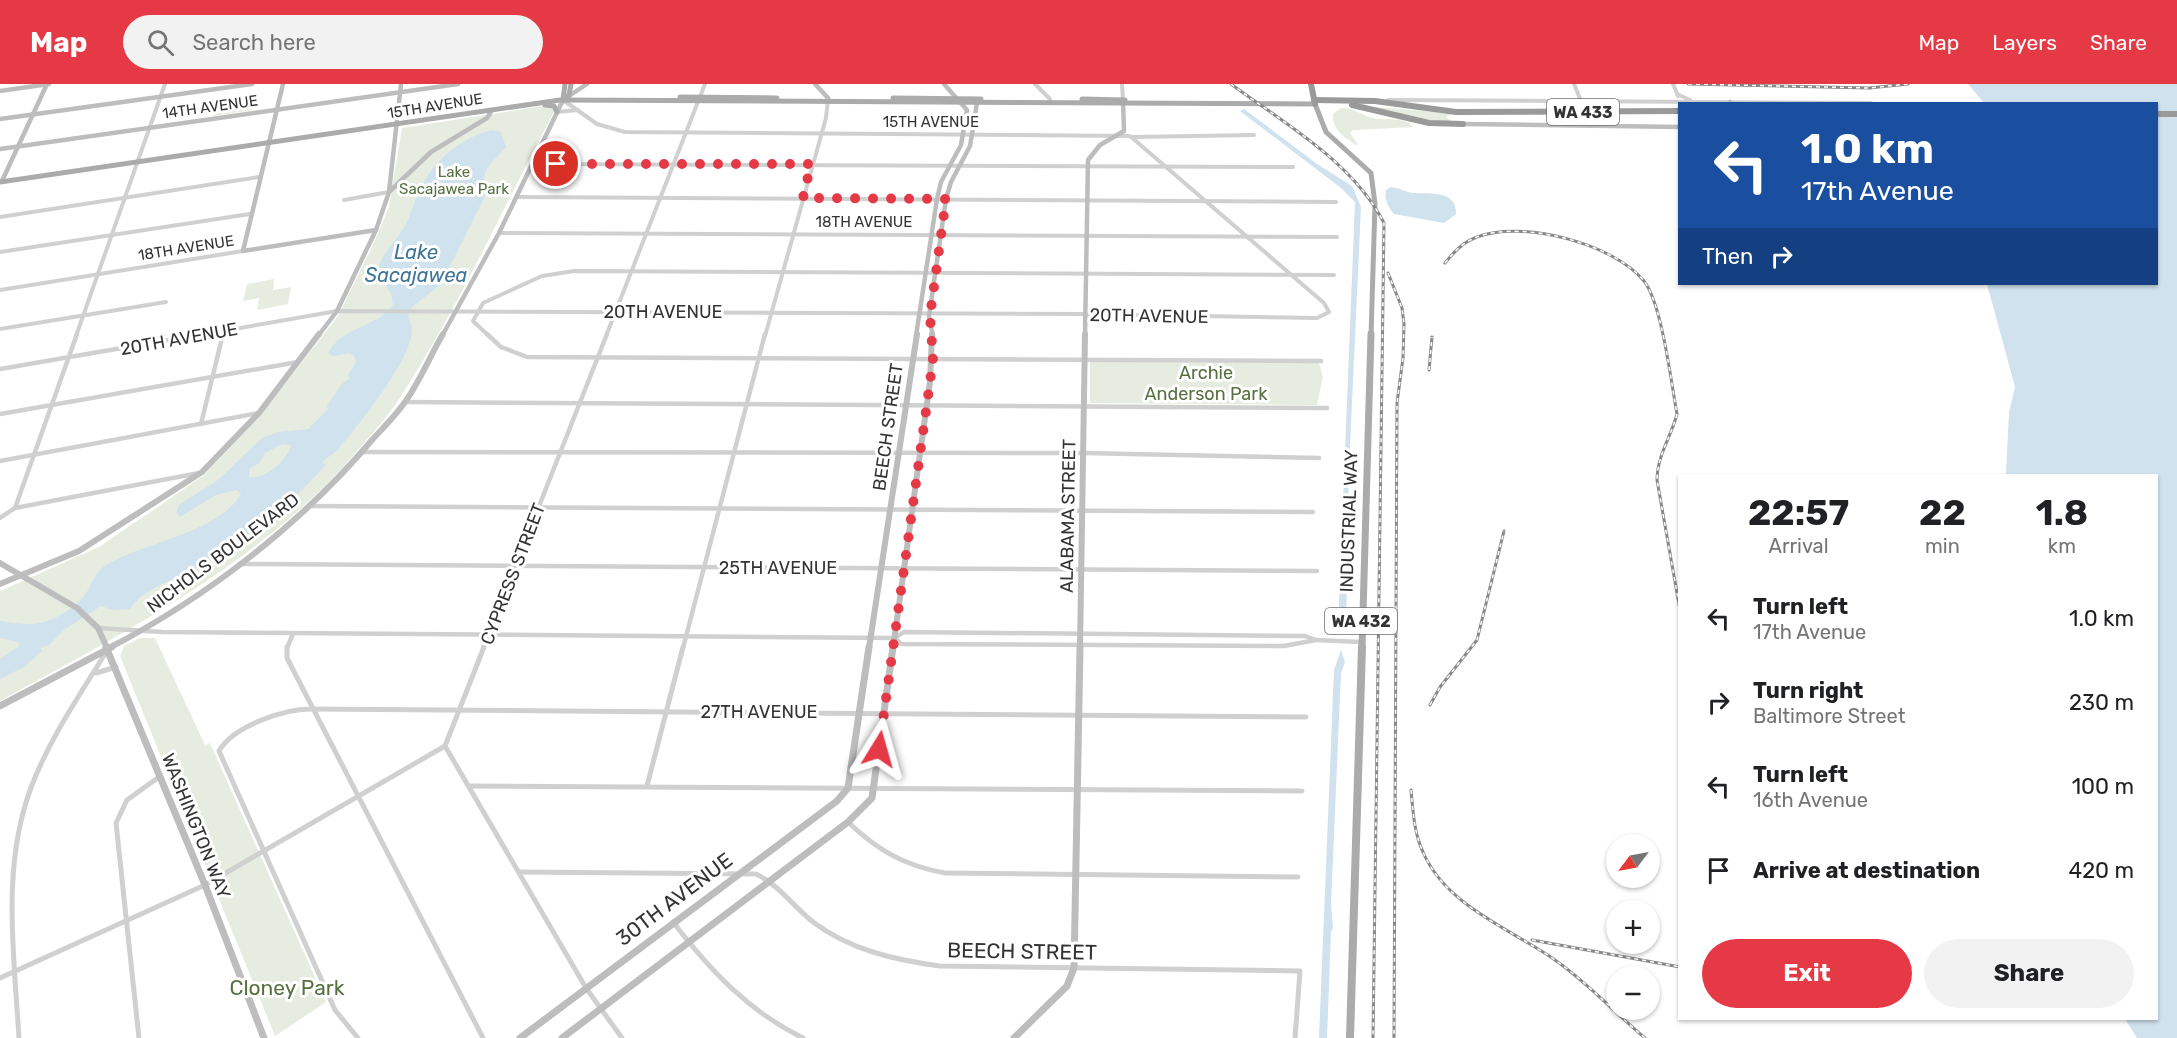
<!DOCTYPE html>
<meta charset="utf-8">
<style>
:root{--surface:#fff;--page:#f2f2f2;--text:#202124;--muted:#757577;--accent:#e63946}
body{margin:0;font-family:Rubik,sans-serif;background:var(--page);color:var(--text);height:100vh;display:flex;flex-direction:column;font-size:22px;white-space:nowrap}
*{box-sizing:border-box;margin:0}
p{font-size:20px;color:var(--muted)}
.icon{flex:none;width:33px;height:33px;fill:none;stroke:currentColor;stroke-width:2;stroke-linecap:round;stroke-linejoin:round}
.map{position:relative;flex:1;overflow:hidden}
.drawer{position:absolute;left:1678px;top:390px;width:480px;height:546px;display:flex;flex-direction:column;background:var(--surface);border-radius:0px;box-shadow:0 2px 4px #0004}
.drawer>*{flex:none}
.top-card{position:absolute;left:1678px;top:18px;width:480px;height:183px;border-radius:0px;box-shadow:0 2px 4px #0004;background:#1a4fa0;color:#fff;overflow:hidden}
.needle{width:39px;rotate:238deg}
.controls{position:absolute;left:1606px;top:750px;display:grid;gap:12px}
.controls a{display:grid;place-items:center;width:54px;height:54px;border-radius:50%;background:var(--surface);box-shadow:0 2px 4px #0004;font-size:30px}
.pin{position:absolute;display:grid;place-items:center;width:51px;height:51px;color:#fff;margin:-26px;border:3px solid #fff;border-radius:50%;box-shadow:0 2px 6px #0007}
.me{position:absolute;width:66px;margin:-33px;rotate:8deg;stroke-linejoin:round;filter:drop-shadow(0 0 4px #0008)}
.turn{display:flex;align-items:center;gap:21px;height:126px;padding:0 24px;font-size:27px}
.turn .icon{width:78px;height:78px;stroke-width:2.5}
.turn b{display:block;font-size:42px;line-height:51px}
.then{display:flex;align-items:center;height:57px;padding:0 24px;background:#0003;gap:12px;font-size:22px}
.eta{display:flex;justify-content:space-evenly;align-items:center;height:102px;text-align:center}
.eta b{font-size:36px;font-weight:700;line-height:42px}
.button{display:flex;gap:12px;margin-top:auto;padding:12px 24px}
.button a{flex:1;height:69px;border-radius:36px;background:var(--accent);color:#fff;font-size:24px;font-weight:700;line-height:69px;text-align:center}
.button a+a{background:var(--page);color:var(--text)}
ul{padding:0;list-style:none}
li{display:flex;align-items:center;gap:18px;height:84px;padding:0 24px}
li div{flex:1}
li b{display:block;font-size:22px}
li em{font-style:normal}
header{display:flex;align-items:center;gap:36px;box-sizing:border-box;height:84px;padding:0 30px;background:var(--accent);color:#fff}
header strong{font-size:28px}
nav{display:flex;gap:33px;margin-inline-start:auto;font-size:21px}
.search{width:420px;height:54px;background:var(--page);display:flex;align-items:center;gap:15px;box-sizing:border-box;padding:0 21px;border-radius:33px;color:var(--muted);font-size:22px}
.map>svg:first-child{display:block}
.green{fill:#e6ecdf}
.water{fill:#cfe2ee;fill-rule:evenodd}
.lines{fill:none;stroke-linecap:round;stroke-linejoin:round}
.street-far2{stroke:#d0d0d0;stroke-width:4}
.street-far1{stroke:#d0d0d0;stroke-width:4.5}
.street{stroke:#d0d0d0;stroke-width:5}
.secondary-far2{stroke:#bdbdbd;stroke-width:4.5}
.secondary-far1{stroke:#bdbdbd;stroke-width:6}
.secondary{stroke:#bdbdbd;stroke-width:7}
.primary-far2{stroke:#ababab;stroke-width:5}
.primary-far1{stroke:#ababab;stroke-width:7}
.primary{stroke:#ababab;stroke-width:8}
.highway{stroke:#9a9a9a;stroke-width:6}
.rail-casing{stroke:#888;stroke-width:3}
.rail{stroke:#fff;stroke-width:1.5;stroke-dasharray:4;stroke-linecap:butt}
.route{stroke:#e63946;stroke-width:10;stroke-dasharray:0 18}
.labels{text-anchor:middle;dominant-baseline:central;stroke-width:6;stroke-linejoin:round;paint-order:stroke}
.far-street-label{font-size:15px;fill:#333;stroke:#fff}
.far-park-label{font-size:15px;fill:#56703f;stroke:#fff}
.shield{fill:#fff;stroke:#707070;stroke-width:1.5}
.shield-label{font-size:16px;font-weight:bold;fill:#333}
.street-label{font-size:18px;fill:#333;stroke:#fff}
.park-label{font-size:18px;fill:#56703f;stroke:#fff}
.water-label{font-size:20px;font-style:italic;fill:#3f7597;stroke:#fff}
.near-street-label{font-size:21px;fill:#333;stroke:#fff}
.near-park-label{font-size:21px;fill:#56703f;stroke:#fff}
</style>
<header>
<strong>Map</strong>
<div class="search"><svg class="icon" aria-label="search" viewBox="0 0 24 24"><circle cx="10" cy="10" r="6"/><path d="M15 15l6 6"/></svg>Search here</div>
<nav><a>Map</a><a>Layers</a><a>Share</a></nav>
</header>
<div class="map">
<svg width="2177" height="954" viewBox="0 0 2177 954">
<rect width="100%" height="100%" fill="#fff"/>
<g class="green">
<path d="M254,15L252,26L213,32L216,21Z"/>
<path d="M1348,21L1452,29L1446,33L1452,38L1443,40Z"/>
<path d="M544,22H550L555,26C502,125 456,230 393,324C384,337 373,348 364,359C267,476 130,545 0,617V507L99,463L203,392L257,336L338,232L373,161L389,123L402,44Z"/>
<path d="M1341,24C1354,24 1360,30 1372,34C1385,37 1405,32 1413,43L1353,46L1350,49L1358,61H1356C1345,54 1331,45 1333,30Z"/>
<path d="M274,195L273,206L291,203L288,220L257,226L259,214L243,217L247,200Z"/>
<path d="M1090,278L1319,279L1323,293L1317,321L1090,319Z"/>
<path d="M140,554H155L205,661L210,659L326,918L275,952L120,572L124,562Z"/>
</g>
<g class="water">
<path d="M1968,0H2177V954H2137L2125,935L2157,934V392L2006,391L2009,328L2015,303L1987,200H2157V20L1984,19Z"/>
<path d="M1244,25L1317,80L1352,102L1361,123L1349,384L1346,545L1342,549L1338,542L1355,118L1341,104L1240,27Z"/>
<path d="M492,46L501,48L506,63C490,82 480,84 486,110L441,200L412,223L408,232C409,236 412,241 412,245C413,274 358,342 339,364C334,371 327,372 322,379L326,381L297,411L272,429L270,431L272,434C246,451 222,469 195,485C173,497 144,503 130,525L113,526L101,522L64,546L49,561L40,564L42,567L24,583L0,595V575L19,562V558L0,554V537C17,539 34,543 50,536C61,532 77,521 84,512C93,502 92,489 108,480C145,458 218,449 241,410L237,406L216,411L180,433L176,429L179,421L218,396L262,354L278,348L308,345L328,325L327,322L342,300L350,294L348,291L356,278L354,272L350,269L333,272L328,269C343,242 376,244 393,221L391,209L377,190C380,170 395,159 405,142C411,131 414,118 419,107C433,77 460,54 492,46ZM282,360L291,361C288,376 265,396 249,393V385L259,379L265,369Z"/>
<path d="M1391,103C1399,104 1407,109 1415,109C1430,110 1457,106 1456,130L1444,139L1394,130C1388,123 1384,115 1386,106Z"/>
<path d="M1341,566L1345,578L1341,589L1331,820L1333,844L1331,848L1327,954H1319L1334,586Z"/>
</g>
<g class="lines">
<g class="street-far2">
<path d="M1035,0L1050,15"/>
<path d="M1122,0L1123,16"/>
<path d="M1574,0L1581,17"/>
<path d="M1673,0L1678,12"/>
<path d="M1677,10L1690,16"/>
<path d="M1388,16L1871,19"/>
<path d="M557,28L578,26"/>
<path d="M1133,53L1254,51"/>
<path d="M533,80L1293,83"/>
<path d="M516,113L1336,118"/>
<path d="M344,116L389,108"/>
<path d="M0,133L259,93"/>
<path d="M499,149L1337,153"/>
<path d="M0,168L250,130"/>
<path d="M0,206L243,167"/>
<path d="M0,245L166,218"/>
<path d="M76,252L165,0"/>
<path d="M194,252L337,227L1085,230L1317,234L1329,228L1324,219L1130,52L625,48L597,40L563,16"/>
<path d="M223,252L224,247"/>
<path d="M489,252L473,237L483,219L542,192L574,187L1334,191"/>
<path d="M606,252L705,0"/>
<path d="M765,252L826,34L828,15"/>
</g>
<g class="street-far1">
<path d="M487,250L501,263L527,273L1321,277"/>
<path d="M0,285L203,250"/>
<path d="M405,318L1327,324"/>
<path d="M0,330L298,278"/>
<path d="M201,340L223,250"/>
<path d="M362,368L1084,369L1319,374"/>
<path d="M0,377L259,329"/>
<path d="M312,422L1313,428"/>
<path d="M15,424L77,250"/>
<path d="M0,434L15,424L199,389"/>
<path d="M239,480L1317,487"/>
<path d="M98,544L162,548L895,554L904,548L1305,552L1316,556L1361,558"/>
<path d="M895,554L901,560L1284,562L1316,556"/>
<path d="M287,564L293,550"/>
<path d="M483,564L607,250"/>
<path d="M683,564L765,250"/>
</g>
<g class="street">
<path d="M287,563V574L483,954"/>
<path d="M484,563L445,662L586,904L622,954"/>
<path d="M96,589L116,583"/>
<path d="M469,702L1302,707"/>
<path d="M647,702L683,563"/>
<path d="M848,738C877,766 905,782 945,789L1298,793"/>
<path d="M519,788L756,790C779,801 793,822 813,838C850,866 895,876 940,882L1300,887L1295,954"/>
<path d="M673,838C710,886 748,927 803,954"/>
<path d="M0,894L205,801L445,662"/>
<path d="M19,954C14,870 1,781 32,701C51,652 81,609 108,565"/>
<path d="M139,954L116,739L127,716L159,693"/>
<path d="M358,954L335,926L219,667C233,642 284,625 311,625L1306,633"/>
</g>
<g class="secondary-far2">
<path d="M283,0L243,167L376,146"/>
<path d="M815,0L828,14"/>
<path d="M0,7L49,0"/>
<path d="M1730,18L1732,20"/>
<path d="M0,35L252,0"/>
<path d="M1463,40L1680,43"/>
<path d="M0,65L458,0"/>
<path d="M2,97L47,0"/>
<path d="M389,108L401,0"/>
<path d="M318,252L337,227L376,146L389,108L431,68L487,34L492,26"/>
<path d="M442,252L499,149L563,16L587,0"/>
<path d="M916,252L937,115L941,98L961,61L967,26L944,0"/>
<path d="M933,252L929,232L946,115L951,98L970,62L977,19"/>
<path d="M1085,252L1088,76L1100,61L1124,47L1123,16"/>
</g>
<g class="secondary-far1">
<path d="M0,479L77,524L98,544L107,564"/>
<path d="M0,500L79,467L202,388L259,329L319,250"/>
<path d="M109,564C207,513 300,441 372,356C383,344 396,331 405,318C420,297 430,272 443,250"/>
<path d="M869,564L917,250"/>
<path d="M893,564L930,298L932,250"/>
<path d="M1080,564L1085,250"/>
</g>
<g class="secondary">
<path d="M106,563L205,801L264,954"/>
<path d="M0,622L112,563"/>
<path d="M520,954L837,717L848,704L869,563"/>
<path d="M562,954L848,738L872,714L893,563"/>
<path d="M1014,954L1067,902L1074,884L1080,563"/>
</g>
<g class="primary-far2">
<path d="M680,13L777,14"/>
<path d="M893,14L981,15"/>
<path d="M1082,15L1125,16"/>
<path d="M563,16L1315,20L1326,48L1371,89L1375,120L1371,252"/>
<path d="M563,16L569,11L571,0"/>
<path d="M563,16L565,0"/>
<path d="M545,21L554,22L557,28"/>
<path d="M0,98L567,15"/>
</g>
<path class="primary-far1" d="M1362,564L1371,250"/>
<path class="primary" d="M1350,954L1362,563"/>
<g class="highway">
<path d="M1311,0L1315,20"/>
<path d="M1314,16L1375,17L1456,28L1680,27"/>
<path d="M1352,21L1429,39L1463,40"/>
<path d="M2157,30H2177"/>
</g>
<g class="rail-casing">
<g id="rail">
<path d="M1231,0C1285,40 1353,78 1384,139L1373,954"/>
<path d="M1688,0L1869,4L1908,0"/>
<path d="M1445,179C1454,168 1463,158 1477,153C1522,136 1613,159 1644,197C1662,220 1671,298 1677,330C1671,353 1657,372 1657,396L1680,526"/>
<path d="M1388,189L1402,224L1404,240L1403,274L1397,319L1394,954"/>
<path d="M1429,286L1432,253"/>
<path d="M1430,621L1440,603L1477,556L1504,447"/>
<path d="M1411,706C1413,727 1414,749 1423,768C1446,822 1511,845 1555,876C1588,899 1615,929 1645,954"/>
<path d="M1532,856L1680,883"/>
</g>
</g>
<use href="#rail" class="rail"/>
</g>
<g class="lines">
<path class="route" d="M556,80H811L803,114L946,115L930,232L933,274L930,298L879,665"/>
</g>
<g class="labels">
<g class="far-street-label">
<text transform="translate(435 22) rotate(-9)">15TH AVENUE</text>
<text transform="translate(210 23) rotate(-8)">14TH AVENUE</text>
<text x="931" y="38">15TH AVENUE</text>
<text x="864" y="138">18TH AVENUE</text>
<text transform="translate(186 164) rotate(-9)">18TH AVENUE</text>
</g>
<g class="far-park-label">
<text x="454" y="88">Lake<tspan x="454" dy="17">Sacajawea Park</tspan></text>
</g>
<g class="shield">
<rect x="1547" y="15" width="72" height="26" rx="4.5"/>
<rect x="1325" y="524" width="72" height="26" rx="4.5"/>
</g>
<g class="shield-label">
<text x="1583" y="28">WA 433</text>
<text x="1361" y="537">WA 432</text>
</g>
<g class="street-label">
<text x="663" y="228">20TH AVENUE</text>
<text transform="translate(1149 232) rotate(1)">20TH AVENUE</text>
<text transform="translate(179 255) rotate(-10)">20TH AVENUE</text>
<text transform="translate(888 343) rotate(-82)">BEECH STREET</text>
<text transform="translate(1068 432) rotate(-89)">ALABAMA STREET</text>
<text transform="translate(1349 437) rotate(-88)">INDUSTRIAL WAY</text>
<text transform="translate(223 469) rotate(-37)">NICHOLS BOULEVARD</text>
<text x="778" y="484">25TH AVENUE</text>
<text transform="translate(513 490) rotate(-69)">CYPRESS STREET</text>
<text x="759" y="628">27TH AVENUE</text>
<text transform="translate(196 742) rotate(68)">WASHINGTON WAY</text>
</g>
<g class="park-label">
<text x="1206" y="289">Archie<tspan x="1206" dy="21">Anderson Park</tspan></text>
</g>
<g class="water-label">
<text x="416" y="168">Lake<tspan x="416" dy="23">Sacajawea</tspan></text>
</g>
<g class="near-street-label">
<text transform="translate(674 815) rotate(-37)">30TH AVENUE</text>
<text transform="translate(1022 867) rotate(1)">BEECH STREET</text>
</g>
<g class="near-park-label">
<text x="287" y="903">Cloney Park</text>
</g>
</g>
</svg>
<div class="controls">
<a><svg class="needle" viewBox="-14 -14 28 28"><path d="M0-13l5 13h-10z" fill="#e53935"/><path d="M0 13l5-13h-10z" fill="#757577"/></svg></a>
<a>+</a>
<a>−</a>
</div>
<div class="pin" style="left:556px;top:80px;background:#d93025"><svg class="icon" aria-label="arrive" viewBox="0 0 24 24"><path d="M6 21V4h12l-3 4 3 4H6"/></svg></div>
<svg class="me" style="left:879px;top:665px" viewBox="-20 -20 40 40"><path d="M0-17L14 15 0 8-14 15z" fill="#e63946" stroke="#fff" stroke-width="4"/></svg>
<div class="top-card">
<div class="turn"><svg class="icon" aria-label="left" viewBox="0 0 24 24"><path d="M17 20v-9H6M10 6l-5 5 5 5"/></svg><div><b>1.0 km</b>17th Avenue</div></div>
<div class="then">Then<svg class="icon" aria-label="right" viewBox="0 0 24 24"><path d="M7 20v-9h11M14 6l5 5-5 5"/></svg></div>
</div>
<section class="drawer">
<div class="eta">
<div><b>22:57</b><p>Arrival</p></div>
<div><b>22</b><p>min</p></div>
<div><b>1.8</b><p>km</p></div>
</div>
<ul>
<li><svg class="icon" aria-label="left" viewBox="0 0 24 24"><path d="M17 20v-9H6M10 6l-5 5 5 5"/></svg><div><b>Turn left</b><p>17th Avenue</p></div><em>1.0 km</em></li>
<li><svg class="icon" aria-label="right" viewBox="0 0 24 24"><path d="M7 20v-9h11M14 6l5 5-5 5"/></svg><div><b>Turn right</b><p>Baltimore Street</p></div><em>230 m</em></li>
<li><svg class="icon" aria-label="left" viewBox="0 0 24 24"><path d="M17 20v-9H6M10 6l-5 5 5 5"/></svg><div><b>Turn left</b><p>16th Avenue</p></div><em>100 m</em></li>
<li><svg class="icon" aria-label="arrive" viewBox="0 0 24 24"><path d="M6 21V4h12l-3 4 3 4H6"/></svg><div><b>Arrive at destination</b></div><em>420 m</em></li>
</ul>
<div class="button"><a>Exit</a><a>Share</a></div>
</section>
</div>
